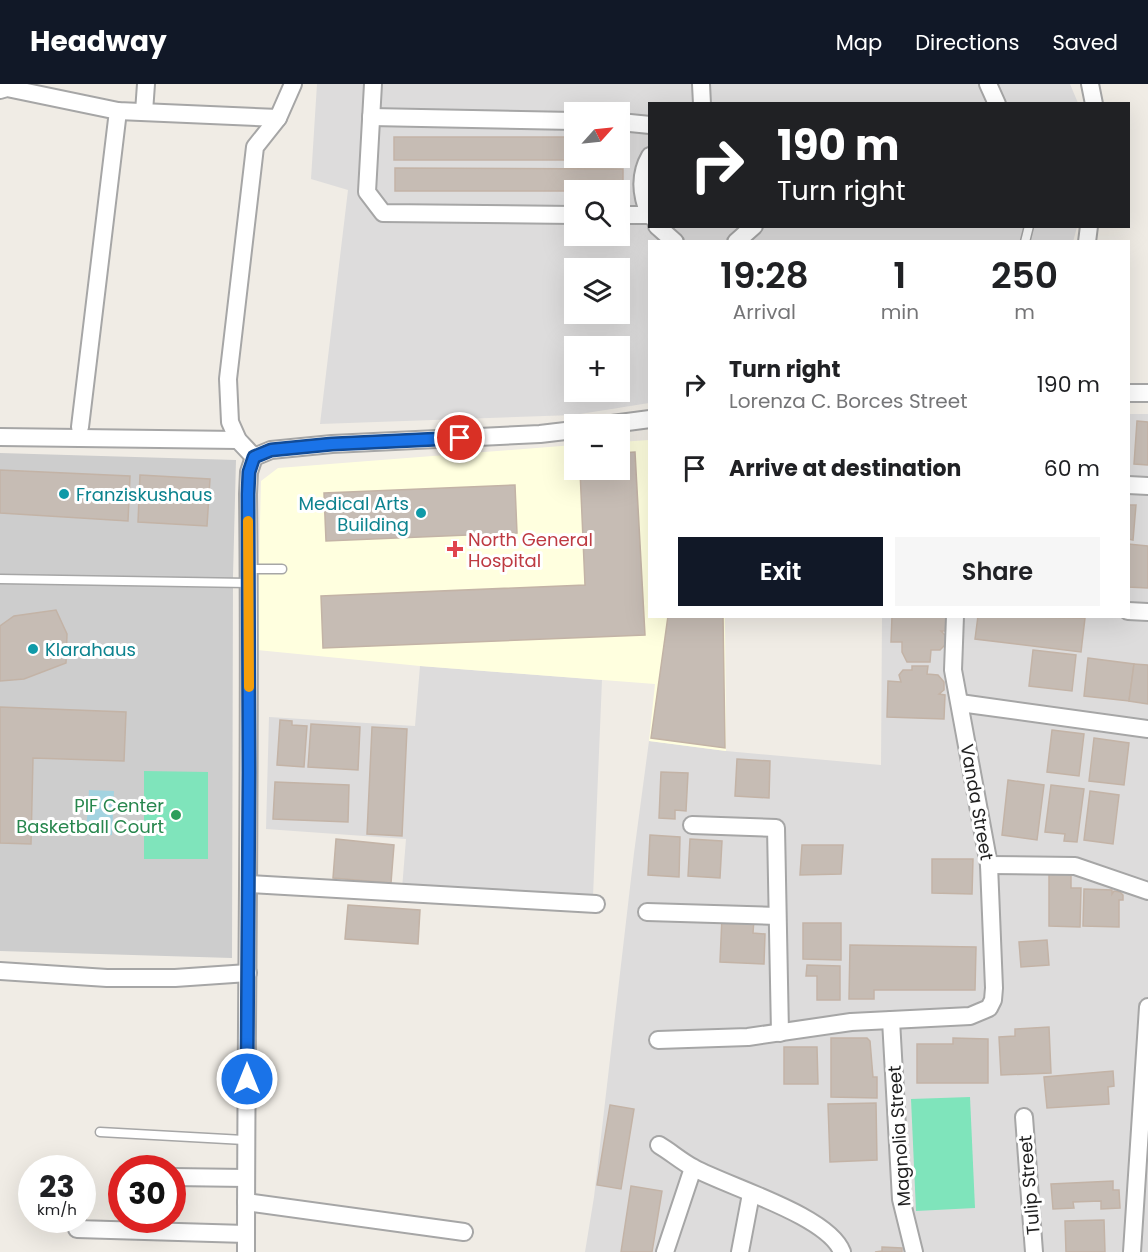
<!DOCTYPE html>
<meta charset="utf-8">
<style>
:root{--surface:#fff;--page:#f6f6f6;--text:#202124;--muted:#757577;--accent:#111827}
body{margin:0;font-family:Poppins,sans-serif;background:var(--page);color:var(--text);height:100vh;display:flex;flex-direction:column;font-size:22px;white-space:nowrap}
*{box-sizing:border-box;margin:0}
p{font-size:20px;color:var(--muted)}
.icon{flex:none;width:33px;height:33px;fill:none;stroke:currentColor;stroke-width:2;stroke-linecap:round;stroke-linejoin:round}
.map{position:relative;flex:1;overflow:hidden}
.details{position:absolute;left:648px;top:156px;width:482px;height:378px;display:flex;flex-direction:column;background:var(--surface);border-radius:0px;box-shadow:0 6px 24px #0002}
.details>*{flex:none}
.guide{position:absolute;left:648px;top:18px;width:482px;height:126px;border-radius:0px;box-shadow:0 6px 24px #0002;background:#202124;color:#fff;overflow:hidden}
.needle{width:39px;rotate:63deg}
.controls{position:absolute;left:564px;top:18px;display:grid;gap:12px}
.controls a{display:grid;place-items:center;width:66px;height:66px;border-radius:0px;background:var(--surface);box-shadow:0 6px 24px #0002;font-size:30px}
.speed{position:absolute;left:18px;top:1071px;display:flex;gap:12px;font-size:30px;font-weight:700;text-align:center}
.speed>*{display:grid;place-content:center;width:78px;height:78px;border-radius:50%;background:var(--surface);box-shadow:0 6px 24px #0002;line-height:1}
.speed small{font-size:15px;font-weight:400}
.speed .limit{border:9px solid #d22;background:#fff;color:#111}
.pin{position:absolute;display:grid;place-items:center;width:51px;height:51px;color:#fff;margin:-26px;border:3px solid #fff;border-radius:50%;box-shadow:0 2px 6px #0007}
.me{position:absolute;width:66px;margin:-33px;rotate:0deg;stroke-linejoin:round;filter:drop-shadow(0 0 4px #0008)}
.turn{display:flex;align-items:center;gap:21px;height:126px;padding:0 30px;font-size:27px}
.turn .icon{width:78px;height:78px;stroke-width:2.5}
.turn b{display:block;font-size:42px;line-height:51px}
.eta{display:flex;justify-content:space-evenly;align-items:center;height:102px;text-align:center}
.eta b{font-size:36px;font-weight:600;line-height:42px}
.action{display:flex;gap:12px;margin-top:auto;padding:12px 30px}
.action a{flex:1;height:69px;border-radius:0px;background:var(--accent);color:#fff;font-size:24px;font-weight:600;line-height:69px;text-align:center}
.action a+a{background:var(--page);color:var(--text)}
ul{padding:0;list-style:none}
li{display:flex;align-items:center;gap:18px;height:84px;padding:0 30px}
li div{flex:1}
li b{display:block;font-size:22px}
li em{font-style:normal}
header{display:flex;align-items:center;gap:36px;box-sizing:border-box;height:84px;padding:0 30px;background:var(--accent);color:#fff}
header strong{font-size:28px}
nav{display:flex;gap:33px;margin-inline-start:auto;font-size:21px}
.map>svg:first-child{display:block}
.residential{fill:#dddcdc;fill-rule:evenodd}
.education{fill:#ffffdf}
.religious{fill:#cdcdcd}
.pitch{fill:#7fe4bb}
.water{fill:#a3d3e0}
.building{fill:#c6bcb4;stroke:#c3b3a6;stroke-width:1.5}
.lines{fill:none;stroke-linecap:round;stroke-linejoin:round}
.service-casing{stroke:#a6a6a6;stroke-width:11}
.minor-casing{stroke:#a6a6a6;stroke-width:20}
.service{stroke:#fff;stroke-width:8}
.minor{stroke:#fff;stroke-width:16}
.route-casing{stroke:#114b97;stroke-width:15}
.route{stroke:#1a73e8;stroke-width:10}
.slow{stroke:#f59e0b;stroke-width:10}
.culture-dot{fill:#0f9aa8;stroke:#fff;stroke-width:2}
.health-dot{fill:#e0444e;stroke:#fff;stroke-width:2}
.leisure-dot{fill:#2e9e5b;stroke:#fff;stroke-width:2}
.labels{text-anchor:middle;dominant-baseline:central;stroke-width:6;stroke-linejoin:round;paint-order:stroke}
.culture-label{font-size:18px;fill:#0d838f;stroke:#fff;text-anchor:start}
.health-label{font-size:18px;fill:#be3a42;stroke:#fff;text-anchor:start}
.street-label{font-size:18px;fill:#1f1f1f;stroke:#fff}
.leisure-label{font-size:18px;fill:#27864d;stroke:#fff;text-anchor:end}
</style>
<header>
<strong>Headway</strong>
<nav><a>Map</a><a>Directions</a><a>Saved</a></nav>
</header>
<div class="map">
<svg width="1148" height="1168" viewBox="0 0 1148 1168">
<rect width="100%" height="100%" fill="#f0ece5"/>
<g class="residential">
<path d="M317,0H1070L1078,19L650,20V142L1077,143L1073,158H650L649,319L574,331L320,340L348,106L311,95ZM574,28H620V74H574ZM574,106H620V152H574ZM574,184H620V230H574ZM574,262H620V308H574Z"/>
<path d="M1128,330H1148V1168H585L594,1113L634,769L649,657L726,667L881,681L882,533L1128,532Z"/>
<path d="M420,582L602,596L593,813L402,805L406,755L266,745L269,633L415,642Z"/>
</g>
<path class="education" d="M649,356L650,532L725,533L726,667L649,657L655,600L420,582L257,566L261,397L278,384L574,361V386H620V358Z"/>
<path class="religious" d="M0,369L236,376L233,492L232,874L0,867Z"/>
<g class="pitch">
<path d="M144,687L208,688V775H144Z"/>
<path d="M970,1013L975,1124L916,1127L911,1015Z"/>
</g>
<path class="water" d="M89,706L114,707L112,751L86,750Z"/>
<g class="building">
<path d="M394,53H574V74H620V53H622V76H394Z"/>
<path d="M395,84L623,85V107H395Z"/>
<path d="M1137,337L1148,338V381L1134,380Z"/>
<path d="M635,368L645,551L323,564L321,512L585,501L580,386H620V369Z"/>
<path d="M0,386L130,392L128,437L0,429Z"/>
<path d="M140,391L210,395L207,442L138,438Z"/>
<path d="M515,401L517,449L326,457L324,409Z"/>
<path d="M1128,421H1136L1133,456L1128,455Z"/>
<path d="M1128,460L1148,462V504L1128,503Z"/>
<path d="M56,526L67,550L66,579L24,595L0,597V542L14,532Z"/>
<path d="M668,532H723L725,664L651,654Z"/>
<path d="M892,532H947L946,547H941L946,552L945,561L940,566H931L930,578H907L902,568V558H891Z"/>
<path d="M978,532L1085,534L1081,568L975,555Z"/>
<path d="M1033,566L1076,571L1072,607L1029,602Z"/>
<path d="M1088,574L1134,580L1129,617L1084,612Z"/>
<path d="M1134,580L1148,581V620L1129,617Z"/>
<path d="M912,582H928L927,590L938,591L944,598V606L939,610L945,611L944,635L887,633L888,597L901,598L899,591L903,586H912Z"/>
<path d="M0,623L126,628L124,677L33,674L31,760L0,759Z"/>
<path d="M280,636L292,637V641L307,642L304,683L277,681Z"/>
<path d="M311,640L360,643L358,686L308,683Z"/>
<path d="M372,643L407,645L402,752L367,750Z"/>
<path d="M1052,646L1084,650L1079,692L1047,688Z"/>
<path d="M1094,654L1129,659L1124,701L1089,697Z"/>
<path d="M737,675L770,677L769,714L735,712Z"/>
<path d="M661,688L688,689L686,727L675,726V735L659,734Z"/>
<path d="M1008,696L1044,701L1037,756L1002,751Z"/>
<path d="M275,698L349,701L348,738L273,735Z"/>
<path d="M1051,701L1084,705L1077,758L1064,757L1065,750L1045,748Z"/>
<path d="M1090,707L1119,711L1113,760L1084,756Z"/>
<path d="M650,751L680,753L679,793L648,791Z"/>
<path d="M336,755L394,761L391,799L333,794Z"/>
<path d="M690,755L722,757L720,794L688,792Z"/>
<path d="M802,761H843L841,790L800,791Z"/>
<path d="M932,775H973L972,810L932,809Z"/>
<path d="M1049,790H1071V804H1081L1080,843L1049,842Z"/>
<path d="M1084,805L1112,806V810L1114,807L1120,808L1123,811V816H1119V843L1083,842Z"/>
<path d="M348,821L420,826L418,860L345,855Z"/>
<path d="M722,833L754,835L753,849L765,850L764,880L720,878Z"/>
<path d="M803,839H841V876L803,875Z"/>
<path d="M1047,856L1049,881L1021,883L1019,858Z"/>
<path d="M850,861L976,863L975,906H874V915H849Z"/>
<path d="M807,881L840,882V916H817V892H806Z"/>
<path d="M1049,943L1051,989L1001,991L999,953L1015,952V945Z"/>
<path d="M831,954H867L870,957L873,993H877V1014L831,1013Z"/>
<path d="M953,954L988,955V999H917V960H953Z"/>
<path d="M784,963H817L818,1000H784Z"/>
<path d="M1113,987L1114,1002L1108,1003L1109,1020L1047,1024L1044,993Z"/>
<path d="M876,1019L877,1076L830,1078L828,1020Z"/>
<path d="M610,1021L634,1025L621,1105L597,1101Z"/>
<path d="M1113,1097V1106H1119L1120,1124L1101,1125V1117L1073,1118L1074,1124L1053,1125L1051,1100Z"/>
<path d="M631,1102L662,1107L652,1168H621Z"/>
<path d="M1104,1136L1105,1168H1066L1065,1137Z"/>
<path d="M882,1163L902,1164V1168H875L882,1167Z"/>
</g>
<g class="lines">
<g class="service-casing">
<g id="service">
<path d="M1025,158L1029,142"/>
<path d="M249,485H282"/>
<path d="M0,495L248,499"/>
<path d="M100,1048L244,1056"/>
</g>
</g>
<g class="minor-casing">
<g id="minor">
<path d="M373,0L367,108L383,129L574,131"/>
<path d="M701,0L702,20"/>
<path d="M988,0L997,20"/>
<path d="M1090,0L1094,20"/>
<path d="M0,6L7,4L118,27L278,34"/>
<path d="M144,28L146,0"/>
<path d="M371,33L574,37"/>
<path d="M620,38L650,41"/>
<path d="M650,72C639,91 641,112 650,132"/>
<path d="M620,131H649"/>
<path d="M657,142L675,158"/>
<path d="M736,158L754,142"/>
<path d="M1087,158L1089,142"/>
<path d="M1128,309H1148"/>
<path d="M612,340L650,335"/>
<path d="M80,343L118,27"/>
<path d="M0,353L238,356"/>
<path d="M254,373L238,356L230,338L228,295L255,63L278,34L293,0"/>
<path d="M254,373L271,366L332,360L540,350L574,346"/>
<path d="M1128,401L1148,402"/>
<path d="M1128,527L1148,528"/>
<path d="M960,619L1148,645"/>
<path d="M692,741L776,744L780,949"/>
<path d="M989,781L1075,782L1148,807"/>
<path d="M248,800L596,820"/>
<path d="M647,828L777,832"/>
<path d="M0,887L107,894H175L248,889"/>
<path d="M891,936L901,1115L914,1168"/>
<path d="M658,956L748,953L851,938L970,932L989,924L993,916L994,904L989,781L953,586L955,532"/>
<path d="M1024,1033L1034,1168"/>
<path d="M659,1061C671,1068 682,1078 694,1084C729,1103 829,1132 842,1168"/>
<path d="M172,1093L246,1094"/>
<path d="M246,1118L464,1148"/>
<path d="M77,1136V1145L246,1150"/>
<path d="M246,1168C246,916 251,663 248,410L249,388L254,373"/>
<path d="M665,1168L693,1084"/>
<path d="M740,1168L751,1110"/>
<path d="M1132,1168L1148,923"/>
</g>
</g>
<use href="#service" class="service"/>
<use href="#minor" class="minor"/>
</g>
<g class="lines">
<g class="route-casing">
<path id="route" d="M247,995L249,688L248,410L249,388L254,373L271,366L332,360L460,354"/>
</g>
<use href="#route" class="route"/>
<path class="slow" d="M248,437L249,603"/>
</g>
<g class="culture-dot">
<circle cx="64" cy="410" r="6"/>
<circle cx="421" cy="429" r="6"/>
<circle cx="33" cy="565" r="6"/>
</g>
<path class="health-dot" d="M452 456h6v6h6v6h-6v6h-6v-6h-6v-6h6z"/>
<circle class="leisure-dot" cx="176" cy="731" r="6"/>
<g class="labels">
<g class="culture-label">
<text x="76" y="410">Franziskushaus</text>
<text x="409" y="419" text-anchor="end">Medical Arts<tspan x="409" dy="21">Building</tspan></text>
<text x="45" y="565">Klarahaus</text>
</g>
<g class="health-label">
<text x="468" y="455">North General<tspan x="468" dy="21">Hospital</tspan></text>
</g>
<g class="street-label">
<text transform="translate(977 718) rotate(80)">Vanda Street</text>
<text transform="translate(899 1052) rotate(-94)">Magnolia Street</text>
<text transform="translate(1029 1101) rotate(-95)">Tulip Street</text>
</g>
<g class="leisure-label">
<text x="164" y="721">PIF Center<tspan x="164" dy="21">Basketball Court</tspan></text>
</g>
</g>
</svg>
<div class="controls">
<a><svg class="needle" viewBox="-14 -14 28 28"><path d="M0-13l5 13h-10z" fill="#e53935"/><path d="M0 13l5-13h-10z" fill="#757577"/></svg></a>
<a><svg class="icon" aria-label="search" viewBox="0 0 24 24"><circle cx="10" cy="10" r="6"/><path d="M15 15l6 6"/></svg></a>
<a><svg class="icon" aria-label="layers" viewBox="0 0 24 24"><path d="M12 4l9 5-9 5-9-5zM3 14l9 5 9-5"/></svg></a>
<a>+</a>
<a>−</a>
</div>
<div class="speed"><div>23<small>km/h</small></div><div class="limit">30</div></div>
<div class="pin" style="left:460px;top:354px;background:#d93025"><svg class="icon" aria-label="arrive" viewBox="0 0 24 24"><path d="M6 21V4h12l-3 4 3 4H6"/></svg></div>
<svg class="me" style="left:247px;top:995px" viewBox="-20 -20 40 40"><circle r="17" fill="#1a73e8" stroke="#fff" stroke-width="3"/><path d="M0-11L8 9 0 5-8 9z" fill="#fff"/></svg>
<div class="guide">
<div class="turn"><svg class="icon" aria-label="right" viewBox="0 0 24 24"><path d="M7 20v-9h11M14 6l5 5-5 5"/></svg><div><b>190 m</b>Turn right</div></div>
</div>
<section class="details">
<div class="eta">
<div><b>19:28</b><p>Arrival</p></div>
<div><b>1</b><p>min</p></div>
<div><b>250</b><p>m</p></div>
</div>
<ul>
<li><svg class="icon" aria-label="right" viewBox="0 0 24 24"><path d="M7 20v-9h11M14 6l5 5-5 5"/></svg><div><b>Turn right</b><p>Lorenza C. Borces Street</p></div><em>190 m</em></li>
<li><svg class="icon" aria-label="arrive" viewBox="0 0 24 24"><path d="M6 21V4h12l-3 4 3 4H6"/></svg><div><b>Arrive at destination</b></div><em>60 m</em></li>
</ul>
<div class="action"><a>Exit</a><a>Share</a></div>
</section>
</div>
